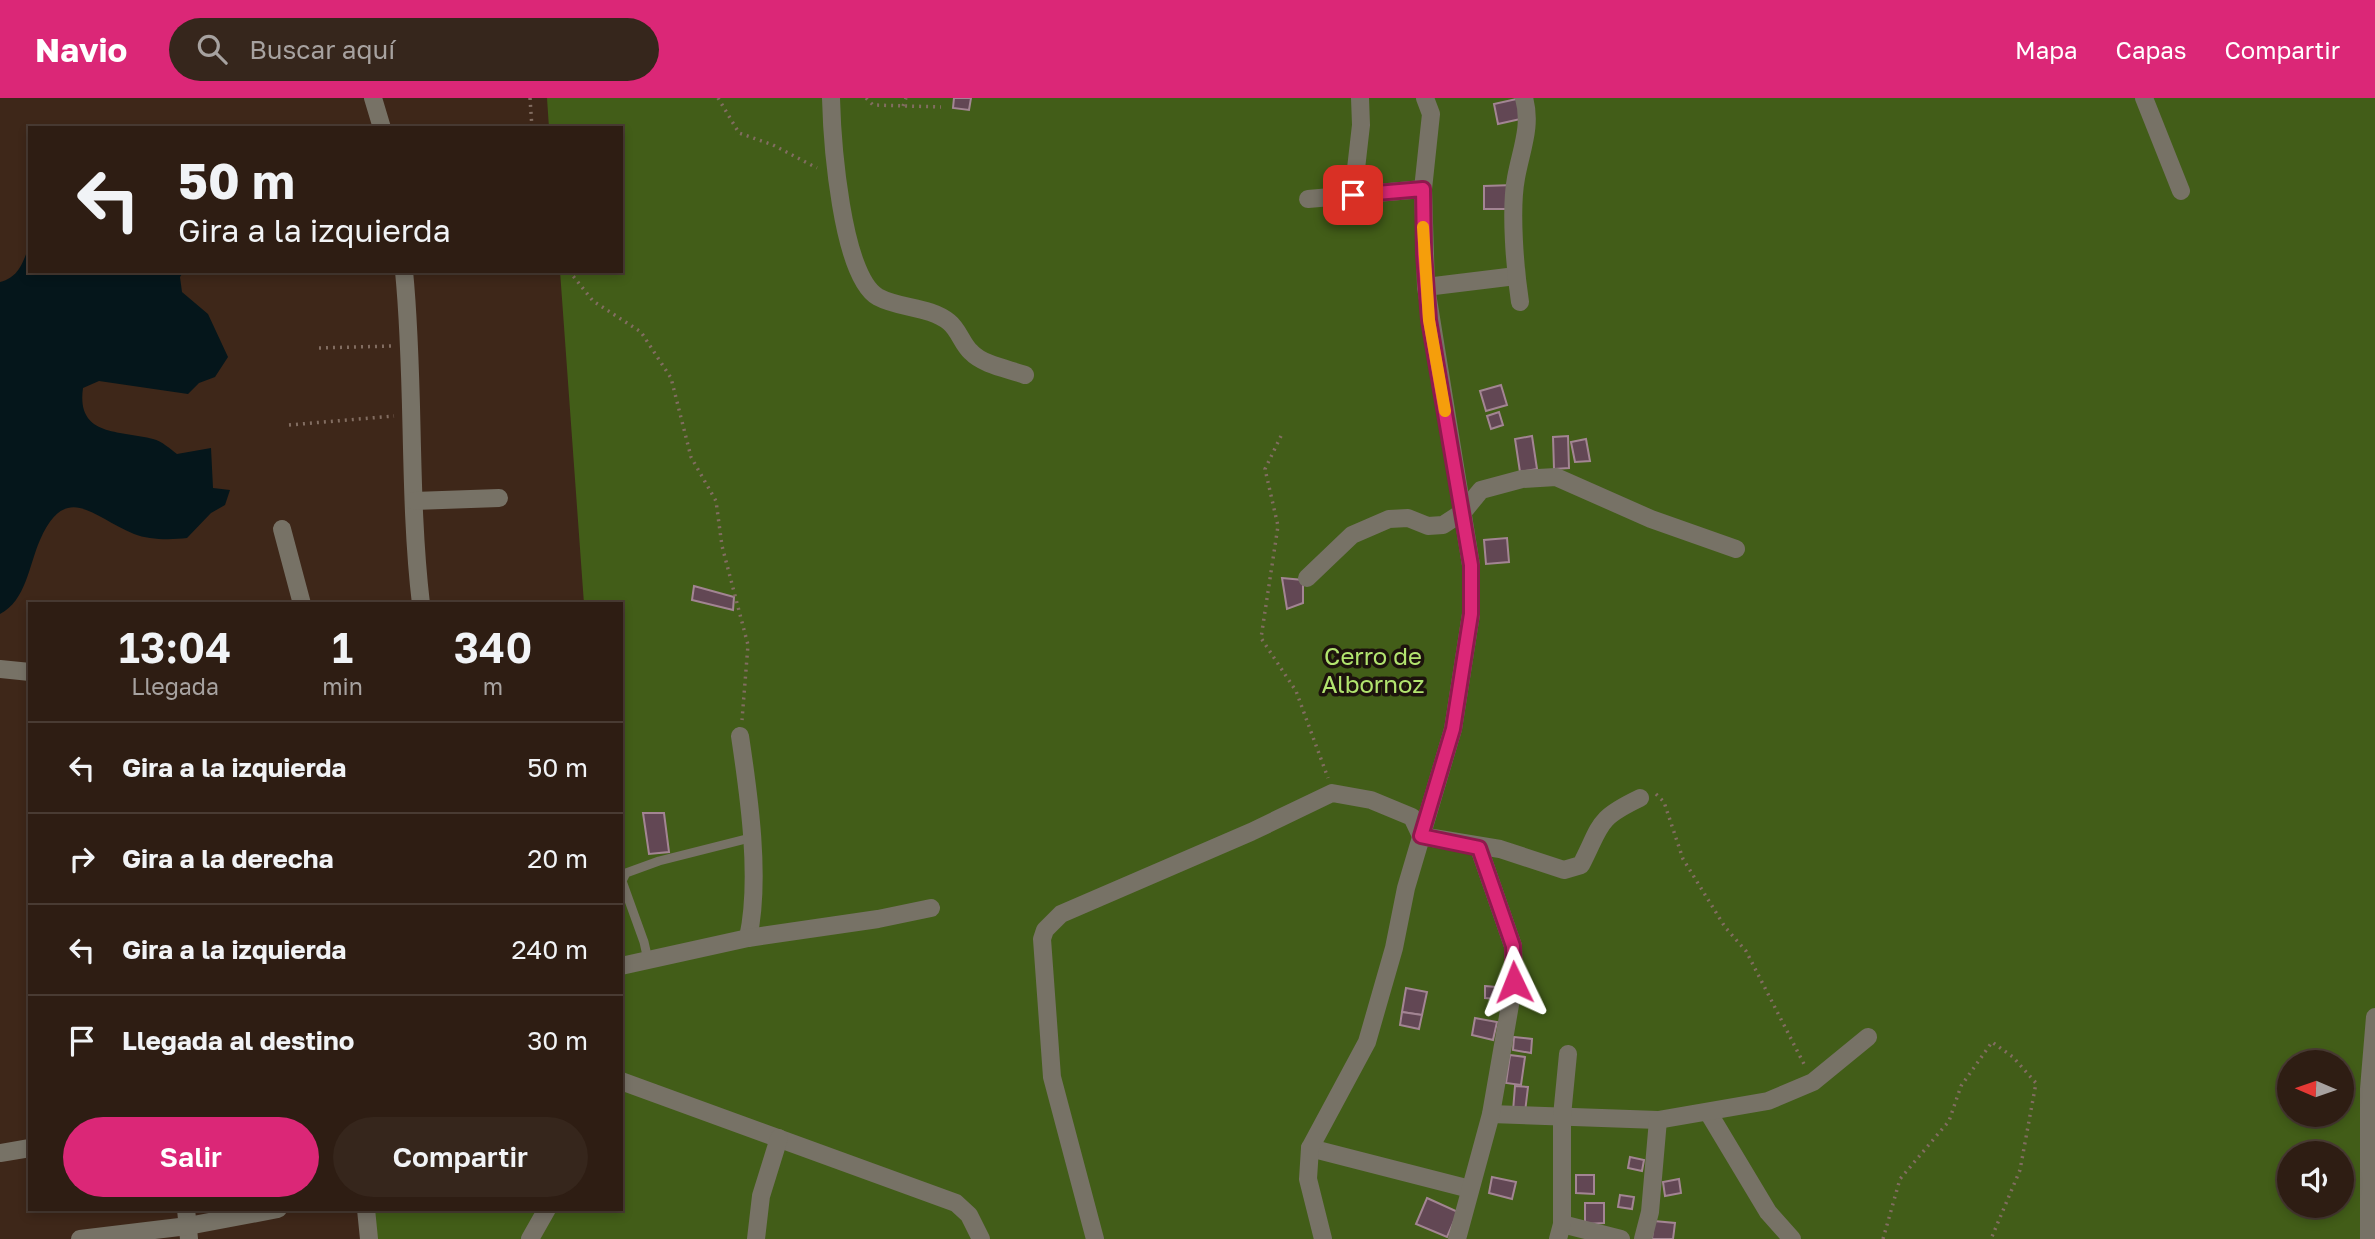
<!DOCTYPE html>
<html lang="es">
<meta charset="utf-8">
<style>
:root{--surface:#2e1d13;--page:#36261c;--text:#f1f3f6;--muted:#a7a2a0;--line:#493b33;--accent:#db2777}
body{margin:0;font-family:"Golos Text",sans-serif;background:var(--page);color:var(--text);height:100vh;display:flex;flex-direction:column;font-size:26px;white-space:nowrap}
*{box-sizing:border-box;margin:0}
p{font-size:23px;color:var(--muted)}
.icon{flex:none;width:38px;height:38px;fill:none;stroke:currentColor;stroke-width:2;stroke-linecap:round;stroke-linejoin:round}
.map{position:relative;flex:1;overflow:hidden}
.details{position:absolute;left:28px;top:504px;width:595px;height:609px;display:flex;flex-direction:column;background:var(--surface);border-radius:0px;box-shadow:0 4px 10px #0003,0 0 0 2px var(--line)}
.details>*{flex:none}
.top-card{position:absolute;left:28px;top:28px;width:595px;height:147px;border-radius:0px;box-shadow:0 4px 10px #0003,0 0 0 2px var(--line);background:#2e1d13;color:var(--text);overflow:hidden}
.needle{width:46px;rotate:272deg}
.tools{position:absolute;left:2277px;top:952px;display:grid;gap:14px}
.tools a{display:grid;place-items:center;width:77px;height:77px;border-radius:50%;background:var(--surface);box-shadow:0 4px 10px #0003,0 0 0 2px var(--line);font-size:35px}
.pin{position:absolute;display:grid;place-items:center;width:60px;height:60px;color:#fff;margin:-30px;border-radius:14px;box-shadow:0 4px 10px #0006}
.me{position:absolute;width:77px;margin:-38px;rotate:358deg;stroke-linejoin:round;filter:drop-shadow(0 0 5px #0008)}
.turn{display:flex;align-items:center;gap:24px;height:147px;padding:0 35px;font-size:32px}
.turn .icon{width:91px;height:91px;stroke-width:2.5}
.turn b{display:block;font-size:49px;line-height:60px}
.eta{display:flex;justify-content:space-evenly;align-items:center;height:119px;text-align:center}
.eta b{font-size:42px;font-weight:600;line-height:49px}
.button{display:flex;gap:14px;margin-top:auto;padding:14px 35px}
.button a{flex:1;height:80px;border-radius:42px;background:var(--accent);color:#fff;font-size:28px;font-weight:600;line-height:80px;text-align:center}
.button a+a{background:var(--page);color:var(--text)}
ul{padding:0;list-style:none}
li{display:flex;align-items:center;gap:21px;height:91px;padding:0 35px;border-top:2px solid var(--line)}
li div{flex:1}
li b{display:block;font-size:26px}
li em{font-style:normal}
header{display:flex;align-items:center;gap:42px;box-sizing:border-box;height:98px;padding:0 35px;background:var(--accent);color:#fff}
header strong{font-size:33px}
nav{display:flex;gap:38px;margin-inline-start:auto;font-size:24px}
.search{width:490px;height:63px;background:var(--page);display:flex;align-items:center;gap:18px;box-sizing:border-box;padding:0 24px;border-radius:38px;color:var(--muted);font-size:26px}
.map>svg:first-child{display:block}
.forest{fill:#425d18;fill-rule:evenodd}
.water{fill:#05161b}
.building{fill:#624754;stroke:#a38593;stroke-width:2}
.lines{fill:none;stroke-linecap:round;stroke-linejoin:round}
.path{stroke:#826d61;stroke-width:3.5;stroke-dasharray:2 5;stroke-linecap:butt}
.service{stroke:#777266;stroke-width:9}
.minor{stroke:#777266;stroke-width:18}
.route-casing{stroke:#8e194d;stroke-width:18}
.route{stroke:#db2777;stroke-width:12}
.slow{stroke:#f59e0b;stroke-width:12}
.labels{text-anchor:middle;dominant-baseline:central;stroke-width:7;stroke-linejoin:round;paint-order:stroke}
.park-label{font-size:24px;fill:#b2e46f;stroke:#1d130d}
</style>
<header>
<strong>Navio</strong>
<div class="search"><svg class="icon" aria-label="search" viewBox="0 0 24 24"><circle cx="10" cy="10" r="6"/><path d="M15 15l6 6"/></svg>Buscar aquí</div>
<nav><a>Mapa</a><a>Capas</a><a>Compartir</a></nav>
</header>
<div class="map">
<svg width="2375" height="1141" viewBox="0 0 2375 1141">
<rect width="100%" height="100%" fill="#3e2719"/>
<path class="forest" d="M547,0H2375V1141H373L371,1111H621V506H584L560,173H621V30H549ZM2289,964H2342V1017H2289ZM2289,1055H2342V1108H2289Z"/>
<path class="water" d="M30,146V173H184L180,179L182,194L208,216L228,259L215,279L199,285L188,296L99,283L83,290C76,339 120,332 153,341C162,343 170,351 177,356L211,350L213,390L230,392L225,407L211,415L187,440C171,442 149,442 134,436C94,420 66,382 40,442C29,467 26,503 0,516V184C20,179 23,163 30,146Z"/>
<g class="building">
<path d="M954,0H971L969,12L953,10Z"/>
<path d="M1521,0L1525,20L1498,26L1494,6Z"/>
<path d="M1514,87V111H1484V88Z"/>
<path d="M1501,287L1507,307L1486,313L1480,293Z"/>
<path d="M1499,314L1503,327L1491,331L1487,318Z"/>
<path d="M1532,338L1537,371L1520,374L1515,341Z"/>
<path d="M1568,338L1569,370L1554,371L1553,339Z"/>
<path d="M1586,341L1590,363L1575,364L1571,344Z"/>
<path d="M1507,440L1509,464L1486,466L1484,442Z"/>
<path d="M1282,480L1303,482V505L1287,511Z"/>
<path d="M694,488L734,499L733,512L692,502Z"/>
<path d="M643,715H664L669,754L649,756Z"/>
<path d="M1485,888L1496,889V901L1485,900Z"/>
<path d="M1406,890L1427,894L1422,917L1402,914Z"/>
<path d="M1402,914L1422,917L1419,931L1400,927Z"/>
<path d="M1475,920L1497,924L1493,942L1472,937Z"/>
<path d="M1514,939L1532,941L1531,955L1513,952Z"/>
<path d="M1510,957L1525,959L1521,987L1506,985Z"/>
<path d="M1515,988L1528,989L1525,1014L1513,1013Z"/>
<path d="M1630,1059L1644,1062L1642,1073L1628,1070Z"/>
<path d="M1576,1077H1594V1096L1576,1095Z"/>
<path d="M1492,1079L1516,1084L1512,1101L1489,1095Z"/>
<path d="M1679,1081L1681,1095L1665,1098L1663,1084Z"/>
<path d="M1620,1097L1634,1099L1632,1111L1618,1109Z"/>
<path d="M1427,1100L1458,1114L1447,1139L1416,1126Z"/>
<path d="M1585,1105H1604V1125L1585,1126Z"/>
<path d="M1654,1123L1675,1125L1673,1141H1652Z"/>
</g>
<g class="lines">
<g class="path">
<path d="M530,0L532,30"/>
<path d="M718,0L739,35L773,47L817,70"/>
<path d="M866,0L873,7L941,9"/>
<path d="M903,8L906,0"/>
<path d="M569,173L593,203L641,234L671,280L691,359L716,403L722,448L748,547L742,622"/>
<path d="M319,250L391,248"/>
<path d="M289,327L394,318"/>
<path d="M1281,338L1265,371L1278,428L1261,540L1296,593L1328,680"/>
<path d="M1656,696L1664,704L1683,761L1725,829L1746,853L1806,970"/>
<path d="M1883,1141L1900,1081L1949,1023L1961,988L1992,944L2013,959L2036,985L2020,1072L1991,1141"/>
</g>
<path class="service" d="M648,862L644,844L622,783L626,775L659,763L750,740"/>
<g class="minor">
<path d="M373,0L382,30"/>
<path d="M831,0C832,40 841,178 878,199C900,211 929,208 949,224C959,232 962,246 971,254C983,267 1009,271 1025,277"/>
<path d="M2144,0L2181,93"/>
<path d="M1353,97L1361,27L1360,0"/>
<path d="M1308,101L1423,91"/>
<path d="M404,173C415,284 408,396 421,506"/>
<path d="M1426,189L1516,178"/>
<path d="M1520,204C1515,171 1510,112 1516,80C1521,52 1532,28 1524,0"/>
<path d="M414,403L499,400"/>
<path d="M282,431L302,506"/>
<path d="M1307,480L1352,437L1389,421L1408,420L1428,428L1443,427L1463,414L1481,392L1522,381L1556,379L1651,421L1736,451"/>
<path d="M0,571L30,574"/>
<path d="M740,638C749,698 761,781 748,840"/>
<path d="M621,868L748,840L878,821L931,810"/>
<path d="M621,983L956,1105L969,1117L981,1141"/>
<path d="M1708,1014L1768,1114L1792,1141"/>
<path d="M1491,1016L1658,1022L1768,1003L1813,984L1868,939"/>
<path d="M1310,1050L1470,1091"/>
<path d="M0,1055L30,1050"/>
<path d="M186,1111L189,1141"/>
<path d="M366,1111L369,1141"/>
<path d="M1562,1126L1621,1141"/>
<path d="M80,1141L188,1128L278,1111"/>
<path d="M530,1141L547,1111"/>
<path d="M756,1141L761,1098L779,1040"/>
<path d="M1095,1141L1052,979L1042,841L1045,832L1061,816L1251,734L1332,695L1371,702L1412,719L1421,738L1500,751L1564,772L1581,767C1602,726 1596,721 1640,700"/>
<path d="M1323,1141L1308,1081L1310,1050L1367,944L1394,850L1406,790L1453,631L1471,516V467L1426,189L1423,91L1431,16L1425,0"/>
<path d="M1457,1141L1491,1016L1514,884L1513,848L1479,750"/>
<path d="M1558,1141L1562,1126V1018L1568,956"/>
<path d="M1643,1141L1650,1114L1658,1022"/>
<path d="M2369,1141V991L2375,919"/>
</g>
</g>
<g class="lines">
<g class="route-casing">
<path id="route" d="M1353,97L1423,91L1424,156L1429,222L1471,467V516L1453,631L1421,738L1479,750L1513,848L1514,884"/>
</g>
<use href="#route" class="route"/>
<path class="slow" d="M1423,129L1429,222L1445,313"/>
</g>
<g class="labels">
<g class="park-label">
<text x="1373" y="557">Cerro de<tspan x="1373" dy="28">Albornoz</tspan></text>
</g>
</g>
</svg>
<div class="tools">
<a><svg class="needle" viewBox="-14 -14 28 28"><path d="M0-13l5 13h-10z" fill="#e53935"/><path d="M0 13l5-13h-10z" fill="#a7a2a0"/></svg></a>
<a><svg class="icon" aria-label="sound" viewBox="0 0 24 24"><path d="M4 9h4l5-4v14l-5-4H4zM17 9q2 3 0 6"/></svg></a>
</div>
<div class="pin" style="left:1353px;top:97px;background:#d93025"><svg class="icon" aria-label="arrive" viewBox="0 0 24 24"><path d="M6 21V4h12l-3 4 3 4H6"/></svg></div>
<svg class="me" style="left:1514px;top:884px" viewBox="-20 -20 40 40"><path d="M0-17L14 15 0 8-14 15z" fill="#db2777" stroke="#fff" stroke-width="4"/></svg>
<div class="top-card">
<div class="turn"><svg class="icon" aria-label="left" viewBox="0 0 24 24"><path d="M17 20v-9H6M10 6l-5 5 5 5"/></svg><div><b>50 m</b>Gira a la izquierda</div></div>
</div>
<section class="details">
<div class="eta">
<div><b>13:04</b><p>Llegada</p></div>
<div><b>1</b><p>min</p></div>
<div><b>340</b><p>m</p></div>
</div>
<ul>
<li><svg class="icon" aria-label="left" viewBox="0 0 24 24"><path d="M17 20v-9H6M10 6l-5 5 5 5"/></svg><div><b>Gira a la izquierda</b></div><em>50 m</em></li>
<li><svg class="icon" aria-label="right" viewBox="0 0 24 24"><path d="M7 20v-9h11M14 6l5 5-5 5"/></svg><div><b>Gira a la derecha</b></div><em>20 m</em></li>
<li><svg class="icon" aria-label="left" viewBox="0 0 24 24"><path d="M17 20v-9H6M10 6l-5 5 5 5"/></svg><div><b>Gira a la izquierda</b></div><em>240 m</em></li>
<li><svg class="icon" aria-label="arrive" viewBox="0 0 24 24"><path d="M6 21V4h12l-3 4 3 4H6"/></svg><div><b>Llegada al destino</b></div><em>30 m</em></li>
</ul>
<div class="button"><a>Salir</a><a>Compartir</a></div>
</section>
</div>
